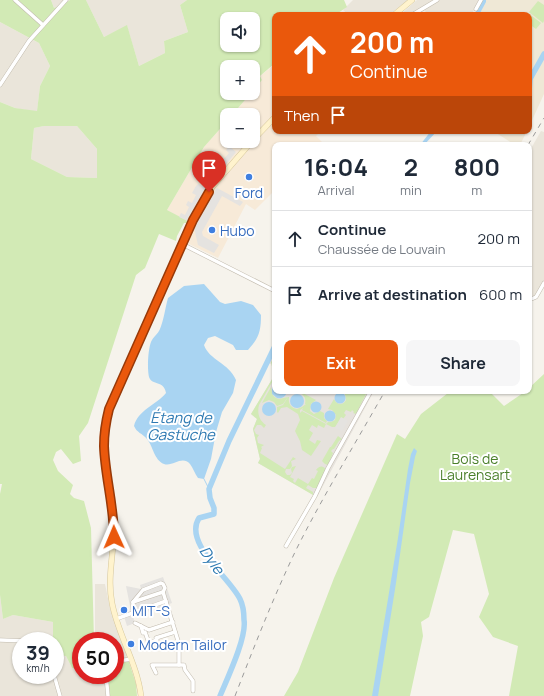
<!DOCTYPE html>
<meta charset="utf-8">
<style>
:root{--surface:#fff;--page:#f6f6f7;--text:#1f2937;--muted:#747a83;--line:#e0e1e3;--accent:#ea580c}
body{margin:0;font-family:Manrope,sans-serif;background:var(--page);color:var(--text);height:100vh;display:flex;flex-direction:column;font-size:15px;white-space:nowrap}
*{box-sizing:border-box;margin:0}
p{font-size:13px;color:var(--muted)}
.icon{flex:none;width:22px;height:22px;fill:none;stroke:currentColor;stroke-width:2;stroke-linecap:round;stroke-linejoin:round}
.map{position:relative;flex:1;overflow:hidden}
.sheet{position:absolute;left:272px;top:142px;width:260px;height:252px;display:flex;flex-direction:column;background:var(--surface);border-radius:8px;box-shadow:0 1px 3px #0004}
.sheet>*{flex:none}
.hud{position:absolute;left:272px;top:12px;width:260px;height:122px;border-radius:8px;box-shadow:0 1px 3px #0004;background:#ea580c;color:#fff;overflow:hidden}
.tools{position:absolute;left:220px;top:12px;display:grid;gap:8px}
.tools a{display:grid;place-items:center;width:40px;height:40px;border-radius:8px;background:var(--surface);box-shadow:0 1px 3px #0004;font-size:20px}
.speed{position:absolute;left:12px;top:632px;display:flex;gap:8px;font-size:20px;font-weight:700;text-align:center}
.speed>*{display:grid;place-content:center;width:52px;height:52px;border-radius:50%;background:var(--surface);box-shadow:0 1px 3px #0004;line-height:1}
.speed small{font-size:10px;font-weight:400}
.speed .limit{border:6px solid #d22;background:#fff;color:#111}
.pin{position:absolute;display:grid;place-items:center;width:34px;height:34px;color:#fff;margin:-41px -17px;border-radius:50% 50% 50% 0;rotate:-45deg;box-shadow:0 0 4px #0007}
.pin .icon{rotate:45deg}
.me{position:absolute;width:44px;margin:-22px;rotate:359deg;stroke-linejoin:round;filter:drop-shadow(0 0 3px #0008)}
.turn{display:flex;align-items:center;gap:14px;height:84px;padding:0 12px;font-size:18px}
.turn .icon{width:52px;height:52px;stroke-width:2.5}
.turn b{display:block;font-size:28px;line-height:34px}
.then{display:flex;align-items:center;height:38px;padding:0 12px;background:#0003;gap:8px;font-size:15px}
.eta{display:flex;justify-content:space-evenly;align-items:center;height:68px;text-align:center}
.eta b{font-size:24px;font-weight:700;line-height:28px}
.primary-button{display:flex;gap:8px;margin-top:auto;padding:8px 12px}
.primary-button a{flex:1;height:46px;border-radius:8px;background:var(--accent);color:#fff;font-size:16px;font-weight:700;line-height:46px;text-align:center}
.primary-button a+a{background:var(--page);color:var(--text)}
ul{padding:0;list-style:none}
li{display:flex;align-items:center;gap:12px;height:56px;padding:0 12px;border-top:1px solid var(--line)}
li div{flex:1}
li b{display:block;font-size:15px}
li em{font-style:normal}
.map>svg:first-child{display:block}
.residential{fill:#eae5da}
.commercial{fill:#f7ead8}
.industrial{fill:#e6e2dd}
.education{fill:#efe8d6}
.green{fill:#d2eab5;fill-rule:evenodd}
.parking{fill:#e5e3e0}
.water{fill:#a9d4f2}
.lines{fill:none;stroke-linecap:round;stroke-linejoin:round}
.stream{stroke:#a9d4f2;stroke-width:1}
.river{stroke:#a9d4f2;stroke-width:5.5}
.street-casing{stroke:#c2bbae;stroke-width:4.5}
.secondary-casing{stroke:#d6c79b;stroke-width:6}
.street{stroke:#fff;stroke-width:3.5}
.secondary{stroke:#fff3cd;stroke-width:5}
.rail{stroke:#9a9a9a;stroke-width:1;stroke-dasharray:5 5;stroke-linecap:butt}
.route-casing{stroke:#983908;stroke-width:10}
.route{stroke:#ea580c;stroke-width:7}
.shop-dot{fill:#3f7fe0;stroke:#fff;stroke-width:1.5}
.labels{text-anchor:middle;dominant-baseline:central;stroke-width:4;stroke-linejoin:round;paint-order:stroke}
.shop-label{font-size:14px;fill:#366cbe;stroke:#fff;text-anchor:start}
.park-label{font-size:14px;fill:#4a7f2a;stroke:#fff}
.water-label{font-size:15px;font-style:italic;fill:#2e7ab2;stroke:#fff}
</style>
<div class="map">
<svg width="544" height="696" viewBox="0 0 544 696">
<rect width="100%" height="100%" fill="#f6f3ec"/>
<g class="residential">
<path d="M51,0H70L64,4L54,8Z"/>
<path d="M86,0H187L180,5L188,32L164,41L165,53L139,66L127,26L104,37Z"/>
<path d="M353,0H408L389,15H349L343,10Z"/>
<path d="M417,0H480L471,15H429L424,10L416,15H400Z"/>
<path d="M0,22L39,43L50,66L40,86L37,112L15,108L0,102Z"/>
<path d="M44,126H77L97,149V178L67,177L31,159L34,128Z"/>
<path d="M541,131L544,132V281L536,297L529,298V152Z"/>
<path d="M95,584H105L110,608L129,659H115V641H95Z"/>
<path d="M0,595L3,619L13,615L53,622V641H21V675H55V655L66,656L72,668L81,669V675H105L106,696H0Z"/>
</g>
<path class="commercial" d="M275,60V131H321L316,136L323,143L322,145H275V190L255,210L246,204L218,258L189,244L187,238L193,226L188,222L167,210L204,147L227,121V141H253V115H232L251,93H253V91L262,80L260,76L274,65L272,63Z"/>
<path class="industrial" d="M275,353V391H374L317,497L258,463L260,459L253,429L257,419L251,414L274,376L272,363L270,364L269,363Z"/>
<g class="education">
<path d="M486,0H544V94L529,127V15H479Z"/>
<path d="M493,131H527L520,145H515Z"/>
</g>
<g class="green">
<path d="M0,0H51L54,8L64,4L70,0H86L104,37L127,25L139,66L165,53L164,41L188,32L180,5L187,0H344L347,7L335,15H275V60L272,63L274,64L260,76L262,80L253,91V67H227V93H251L232,115H227V121L204,147L167,210L188,221L189,220L188,223H184L177,236L176,241L159,234L145,268L136,275L88,423L79,436L81,461L73,464L61,449L56,452L53,460L58,471L73,485L70,494L74,498L84,501L91,528L94,641H81V669L72,668L66,656L55,655V641H53V622L13,615L3,619L0,595V494L2,484H0V102L15,108L37,111L40,86L50,66L39,43L0,22ZM227,19H253V45H227ZM44,126H77L97,149V178L67,177L31,159L34,128Z"/>
<path d="M538,1L544,5V21L543,23L529,12Z"/>
<path d="M528,13L541,23L536,29L529,24V15H526Z"/>
<path d="M273,360H275V377L259,405C257,413 259,420 266,425L264,428L261,425H257L254,430L256,434L259,435L257,438L258,443L264,445L261,447L262,448L260,453L285,469L293,457L296,459L291,461L292,466L290,469H286L285,472L287,475H290L292,473L291,469L292,467L296,466L290,477L294,479L293,481L295,483L298,478L308,484L312,478L314,479L318,471L316,470C319,466 323,465 326,470L317,488H313L308,485L306,488L313,492V495L258,463L260,459L253,429L257,419L251,414L274,376L271,362Z"/>
<path d="M544,374V696H509L518,646L493,637L479,617L489,594L474,534L453,530L429,617L421,622L423,636L410,696H284L298,672L334,578L397,434L405,439L421,414L448,393L447,391H489L504,406L526,391H529V388Z"/>
<path d="M271,387C272,393 272,397 279,399L288,397L283,404L277,406L274,402L269,400L262,403Z"/>
<path d="M295,391H299L316,400L311,404L310,411L314,414L320,411L324,413V418L327,421L326,423L302,410L303,408L300,410V413L302,411L326,424L324,428L318,425L317,428L312,425L309,430L313,433L309,440L315,444L317,440L321,441L311,456L302,450L300,441L295,431L300,420L298,414L287,407L281,408L278,413L277,412V407L283,405L288,397H289C288,404 291,408 297,409L302,407L306,404H305C307,397 302,392 295,393Z"/>
<path d="M337,391L367,392L356,414L353,413L354,412L352,410L351,412L346,410L344,413L346,415L343,419L341,418L335,427H332L326,424L328,422H331L335,420L336,415L332,410L328,409L334,399C337,405 343,406 346,400L345,394L339,392L335,394Z"/>
<path d="M338,436L342,439L339,441L334,449H333L331,451L333,453L328,465L325,464L322,461L330,447H331Z"/>
<path d="M115,662H129L136,684L137,696H110L108,675H115Z"/>
</g>
<g class="parking">
<path d="M229,146L236,152L204,191L188,221L179,217L181,213L185,215L189,207L186,205L188,201L192,203L196,195L192,193L196,186L198,184L202,186L207,179L204,176L209,169L210,168L214,170L220,163L217,160L220,157L223,160L229,153L226,150Z"/>
<path d="M217,188L243,202L240,206L222,196L202,232L203,236L219,245L214,253L198,245L194,227L204,208Z"/>
<path d="M341,417L348,421L342,431L335,428Z"/>
<path d="M163,577L172,603L133,617L135,623L127,626L123,613L131,611L126,586L141,589L140,585Z"/>
</g>
<g class="water">
<path d="M482,0H486V2L479,15H474Z"/>
<path d="M431,131H437L424,145H420Z"/>
<path d="M204,284L220,302L225,304L241,301L253,305L261,315C261,331 259,338 248,350H236L233,345L215,336L208,338L204,345C209,360 229,363 236,380L233,393L222,412L216,432L211,459L204,479L198,478C195,474 193,468 190,464C182,455 173,467 164,464C154,460 153,446 147,439C142,433 137,433 134,426C138,410 156,405 166,393C164,380 152,386 149,377C147,368 148,350 151,342C153,337 158,334 160,329C164,319 165,309 168,298L184,286Z"/>
<path d="M275,385V391H287C286,397 282,399 277,398L272,394V388Z"/>
<circle cx="340" cy="398" r="5.5"/>
<circle cx="297" cy="401" r="7"/>
<circle cx="316" cy="407" r="5.5"/>
<circle cx="269" cy="409" r="7"/>
<circle cx="330" cy="416" r="5.5"/>
<path d="M414,448L417,451L415,457L410,483L396,583L378,696H372L398,538L408,469L411,454Z"/>
</g>
<g class="lines">
<path class="stream" d="M204,479L209,489"/>
<g class="river">
<path d="M529,91L530,79L544,54"/>
<path d="M220,696C227,679 247,637 244,620C244,614 243,605 240,599C230,578 183,543 199,518L214,514V508L210,498L209,489L229,441L275,346"/>
</g>
<g class="street-casing">
<g id="street">
<path d="M15,0L43,25"/>
<path d="M476,9L481,0"/>
<path d="M412,15L437,0"/>
<path d="M0,85L29,41L66,0"/>
<path d="M182,244L275,291"/>
<path d="M529,300L536,297L544,283"/>
<path d="M286,546L315,496L328,468L371,391"/>
<path d="M133,602L143,590L161,583L163,584L165,588L163,592"/>
<path d="M133,612V602L163,592L179,644V665"/>
<path d="M116,619L166,601"/>
<path d="M135,623L149,630L173,622"/>
<path d="M141,626L143,633L145,632L149,643L157,640L156,638L175,632"/>
<path d="M0,640L27,641"/>
<path d="M115,660H125L131,659"/>
<path d="M156,673L152,665H184L185,670L193,681V691"/>
<path d="M54,675L60,696"/>
<path d="M106,675L108,696"/>
</g>
</g>
<g class="secondary-casing">
<g id="secondary">
<path d="M394,15L412,0"/>
<path d="M253,140L275,117"/>
<path d="M141,696C137,663 118,635 112,603C107,578 114,552 114,527C114,500 106,474 104,448C104,431 107,415 112,400L198,209L213,186L252,141"/>
</g>
</g>
<use href="#street" class="street"/>
<use href="#secondary" class="secondary"/>
<g class="rail">
<path d="M528,145L544,118"/>
<path d="M235,696C254,647 273,598 296,550C323,496 355,444 385,391"/>
</g>
</g>
<g class="lines">
<g class="route-casing">
<path id="route" d="M114,537C114,506 105,476 104,446C104,434 106,421 109,409L193,220L209,192"/>
</g>
<use href="#route" class="route"/>
</g>
<g class="shop-dot">
<circle cx="249" cy="177" r="4"/>
<circle cx="212" cy="230" r="4"/>
<circle cx="124" cy="610" r="4"/>
<circle cx="131" cy="644" r="4"/>
</g>
<g class="labels">
<g class="shop-label">
<text x="249" y="192" text-anchor="middle">Ford</text>
<text x="220" y="230">Hubo</text>
<text x="132" y="610">MIT-S</text>
<text x="139" y="644">Modern Tailor</text>
</g>
<g class="park-label">
<text x="475" y="458">Bois de<tspan x="475" dy="16">Laurensart</tspan></text>
</g>
<g class="water-label">
<text x="181" y="417">Étang de<tspan x="181" dy="17">Gastuche</tspan></text>
<text transform="translate(212 560) rotate(55)">Dyle</text>
</g>
</g>
</svg>
<div class="tools">
<a><svg class="icon" aria-label="sound" viewBox="0 0 24 24"><path d="M4 9h4l5-4v14l-5-4H4zM17 9q2 3 0 6"/></svg></a>
<a>+</a>
<a>−</a>
</div>
<div class="speed"><div>39<small>km/h</small></div><div class="limit">50</div></div>
<div class="pin" style="left:209px;top:192px;background:#d93025"><svg class="icon" aria-label="arrive" viewBox="0 0 24 24"><path d="M6 21V4h12l-3 4 3 4H6"/></svg></div>
<svg class="me" style="left:114px;top:537px" viewBox="-20 -20 40 40"><path d="M0-17L14 15 0 8-14 15z" fill="#ea580c" stroke="#fff" stroke-width="4"/></svg>
<div class="hud">
<div class="turn"><svg class="icon" aria-label="ahead" viewBox="0 0 24 24"><path d="M12 20V5M6 11l6-6 6 6"/></svg><div><b>200 m</b>Continue</div></div>
<div class="then">Then<svg class="icon" aria-label="arrive" viewBox="0 0 24 24"><path d="M6 21V4h12l-3 4 3 4H6"/></svg></div>
</div>
<section class="sheet">
<div class="eta">
<div><b>16:04</b><p>Arrival</p></div>
<div><b>2</b><p>min</p></div>
<div><b>800</b><p>m</p></div>
</div>
<ul>
<li><svg class="icon" aria-label="ahead" viewBox="0 0 24 24"><path d="M12 20V5M6 11l6-6 6 6"/></svg><div><b>Continue</b><p>Chaussée de Louvain</p></div><em>200 m</em></li>
<li><svg class="icon" aria-label="arrive" viewBox="0 0 24 24"><path d="M6 21V4h12l-3 4 3 4H6"/></svg><div><b>Arrive at destination</b></div><em>600 m</em></li>
</ul>
<div class="primary-button"><a>Exit</a><a>Share</a></div>
</section>
</div>
